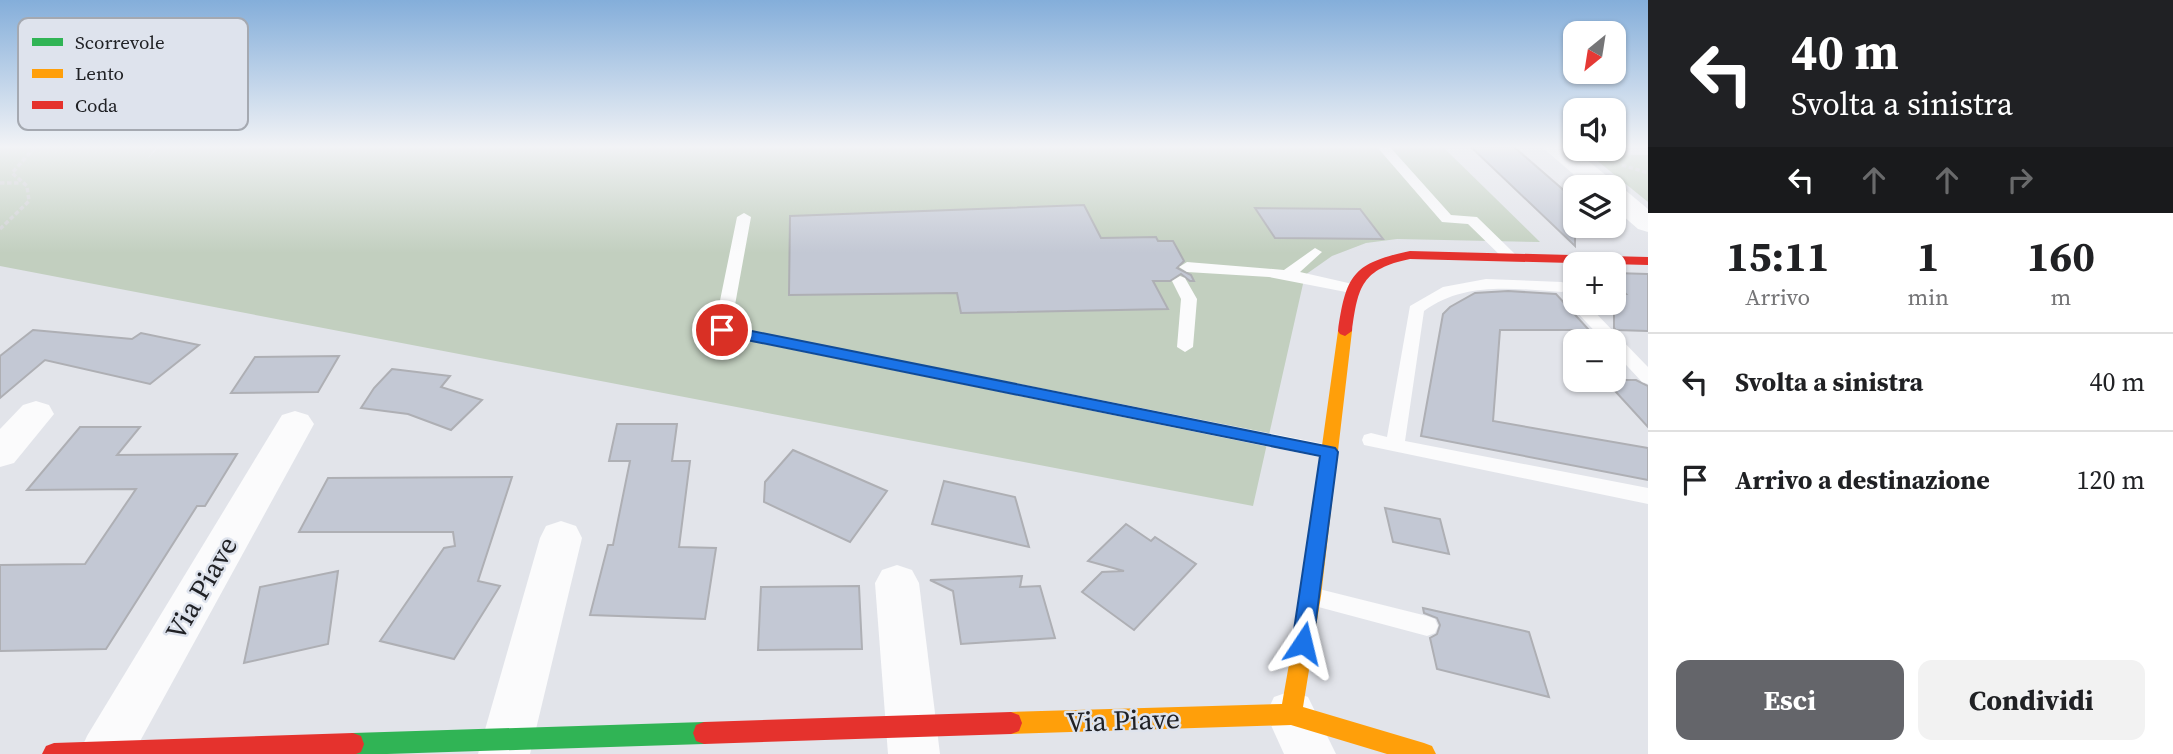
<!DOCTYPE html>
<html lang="it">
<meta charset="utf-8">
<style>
:root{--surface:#fff;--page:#f2f2f2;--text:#202124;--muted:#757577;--line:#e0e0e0;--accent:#64656a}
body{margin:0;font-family:"Source Serif 4",serif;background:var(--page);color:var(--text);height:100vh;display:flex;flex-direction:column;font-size:26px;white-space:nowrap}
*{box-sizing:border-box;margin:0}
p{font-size:23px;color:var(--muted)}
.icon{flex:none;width:38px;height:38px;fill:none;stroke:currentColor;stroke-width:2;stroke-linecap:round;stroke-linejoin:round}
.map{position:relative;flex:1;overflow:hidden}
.drawer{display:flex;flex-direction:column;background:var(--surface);width:525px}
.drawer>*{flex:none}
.hud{background:#202124;color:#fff;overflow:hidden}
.needle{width:46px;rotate:210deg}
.fabs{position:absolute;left:1563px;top:21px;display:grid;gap:14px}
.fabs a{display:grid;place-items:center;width:63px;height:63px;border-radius:14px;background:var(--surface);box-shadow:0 2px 5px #0004;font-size:35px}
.pin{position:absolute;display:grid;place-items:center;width:60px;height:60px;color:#fff;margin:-30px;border:4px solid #fff;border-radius:50%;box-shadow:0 2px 7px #0007}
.me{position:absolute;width:77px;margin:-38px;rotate:10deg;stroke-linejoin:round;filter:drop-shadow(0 0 5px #0008)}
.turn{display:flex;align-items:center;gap:24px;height:147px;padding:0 28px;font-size:32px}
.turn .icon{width:91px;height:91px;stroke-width:2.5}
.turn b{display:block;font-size:49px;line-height:60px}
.lanes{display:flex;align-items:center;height:66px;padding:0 28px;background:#0003;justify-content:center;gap:35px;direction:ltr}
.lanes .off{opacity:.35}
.eta{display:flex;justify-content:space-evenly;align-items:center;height:119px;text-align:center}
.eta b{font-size:42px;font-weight:700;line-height:49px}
.primary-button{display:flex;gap:14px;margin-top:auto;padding:14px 28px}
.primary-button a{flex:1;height:80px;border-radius:14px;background:var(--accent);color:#fff;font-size:28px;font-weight:700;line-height:80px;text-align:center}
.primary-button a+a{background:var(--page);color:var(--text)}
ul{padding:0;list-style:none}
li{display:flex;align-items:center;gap:21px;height:98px;padding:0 28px;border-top:2px solid var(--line)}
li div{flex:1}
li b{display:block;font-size:26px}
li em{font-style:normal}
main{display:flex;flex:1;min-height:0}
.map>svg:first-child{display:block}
.green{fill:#c2cfbf}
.building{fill:#c3c8d4;stroke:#aeafb4;stroke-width:2}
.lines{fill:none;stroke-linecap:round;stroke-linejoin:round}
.path{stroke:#cfd0d2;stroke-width:3.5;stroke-dasharray:4.5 2.5;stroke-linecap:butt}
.lane{fill:#fbfbfc;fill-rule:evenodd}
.street{fill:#fbfbfc;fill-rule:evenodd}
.fast{fill:#30b455;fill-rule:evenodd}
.slow{fill:#ff9f0a;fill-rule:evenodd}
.jam{fill:#e5322d;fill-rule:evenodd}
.route{fill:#1a73e8;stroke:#114b97;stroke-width:2}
.labels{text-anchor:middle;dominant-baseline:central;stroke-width:5;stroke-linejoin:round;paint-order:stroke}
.near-street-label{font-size:28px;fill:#202125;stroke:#dee3ed}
.key{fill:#dee3ed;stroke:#a5a9b1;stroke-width:2}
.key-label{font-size:19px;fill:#202125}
</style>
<main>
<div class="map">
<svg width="1648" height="754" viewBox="0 0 1648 754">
<rect width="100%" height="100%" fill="#e2e4ea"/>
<g class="green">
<path d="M0,147H157L148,158L159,147H1443L1540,242L1397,239L1366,243L1332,256L1305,275L1253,506L0,266Z"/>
<path d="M1589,154L1648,155V202Z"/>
</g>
<g class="building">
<path d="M1471,147H1514L1575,200V246Z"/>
<path d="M1084,205L1101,238L1156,237L1158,241H1173L1184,261L1177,268L1191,275L1194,281H1190L1181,274L1170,281H1153L1168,309L961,313L957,293L789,295L790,216Z"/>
<path d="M1255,208L1360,209L1383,239L1275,238Z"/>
<path d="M1614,273L1648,274V331L1616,330L1614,328V294H1626L1614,282Z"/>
<path d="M1508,291L1556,294L1589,330H1500L1493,421L1648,448V480L1421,436L1443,314L1450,307L1475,293Z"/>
<path d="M33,330L132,339L141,333L199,345L150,384L45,360L0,398V356Z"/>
<path d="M339,356L318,392L231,393L255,357Z"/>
<path d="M392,369L450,376L441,387L482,400L451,430L408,414L361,408L374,388Z"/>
<path d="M1605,380H1636L1648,386V427Z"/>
<path d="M617,424H677L672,461H690L679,547L716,548L705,619L590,615L608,545H613L630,461H609Z"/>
<path d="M80,427H140L117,455L237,454L205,506H197L106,649L0,651V565L85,564L136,489L27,490Z"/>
<path d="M793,450L887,491L850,542L764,502L765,482Z"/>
<path d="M512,477L478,581L500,586L454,659L380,641L444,548L455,546L453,532H299L328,478Z"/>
<path d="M944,481L1015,497L1029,547L932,524Z"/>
<path d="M1385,508L1440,519L1449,554L1393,542Z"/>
<path d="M1126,524L1151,541L1155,537L1196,564L1134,630L1082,592L1102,572L1124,571L1088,561Z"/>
<path d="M338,571L328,644L244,663L260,587Z"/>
<path d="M1022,576L1020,587L1040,586L1055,638L961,644L953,591L930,580Z"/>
<path d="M859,586L862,649L758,650L761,587Z"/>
<path d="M1423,608L1529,632L1549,697L1437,669L1430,638L1437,634L1440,625L1437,618L1424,613Z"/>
</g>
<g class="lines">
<g class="path">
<path d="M1622,165L1648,173"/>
<path d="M0,183H21"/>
<path d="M0,229L29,201L27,186L12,173L35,147"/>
</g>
<g class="lane">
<path d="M1377,147H1390L1451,215L1477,217L1515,254L1517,257L1515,260H1505L1468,224L1442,222Z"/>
<path d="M744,213L751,217L731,327L1329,445L1336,447L1339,452L1336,457L1329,459L716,334L714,330L737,217Z"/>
<path d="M1315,248L1322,252L1300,272L1357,285L1359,288L1357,291L1351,293L1269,277L1187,272L1179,267L1187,262L1284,270Z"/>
<path d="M1180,276L1185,278L1197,299L1193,347L1185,352L1177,347L1181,299L1172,281Z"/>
<path d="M1486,279L1562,282L1570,287L1562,292C1514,289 1465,281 1424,311L1405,441L1648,488V504L1364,445L1362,440L1364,435L1371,433L1387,437L1410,306L1443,287Z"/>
<path d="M1575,299V303H1586L1648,367V384L1642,382L1614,352V341H1604L1571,306L1569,303Z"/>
<path d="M1311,587L1427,616L1435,619L1438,626L1435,633L1427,636L1311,605L1303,603L1300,596L1303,589Z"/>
</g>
<g class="street">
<path d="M1542,147H1571L1613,181L1617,188L1624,189L1648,209V232L1638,229L1614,208V187H1588Z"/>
<path d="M36,401L49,405L54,414L14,463L0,467V429L23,405Z"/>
<path d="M295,411L308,415L314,424L133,754H79L87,736L282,415Z"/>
<path d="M561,521L576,526L582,538L530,754H478L540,538L546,526Z"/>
<path d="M897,565L912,570L919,583L940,754H888L875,583L882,570Z"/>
<path d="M1291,691L1308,697L1336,754H1284L1266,714L1274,697Z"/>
</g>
<path class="fast" d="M704,722L712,725L715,733L712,741L704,744L387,754H350L345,752L342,744L345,736L353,733Z"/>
<path class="slow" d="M1345,326L1352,331L1321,596L1303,707L1424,743L1432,746L1436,754H1387L1291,725L1011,734L1003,731L1000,723L1003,715L1011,712L1282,704L1301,596L1338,331Z"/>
<g class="jam">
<path d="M1410,251L1648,257V265L1410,259C1362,269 1358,286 1352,331L1345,336L1340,334L1338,331C1346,275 1353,263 1410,251Z"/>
<path d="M1011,712L1019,715L1022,723L1019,731L1011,734L704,744L696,741L693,733L696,725L704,722Z"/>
<path d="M353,733L361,736L364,744L361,752L356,754H42L46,746L54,743Z"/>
</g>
</g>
<linearGradient id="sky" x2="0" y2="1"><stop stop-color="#84aeda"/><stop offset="0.58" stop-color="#f2f3f6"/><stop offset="1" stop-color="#f2f3f6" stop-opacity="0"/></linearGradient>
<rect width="1648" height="253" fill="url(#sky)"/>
<path class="route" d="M722,325L1335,448L1338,452L1313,643L1310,650L1303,653L1295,650L1292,643L1320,456L717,334L715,330Z"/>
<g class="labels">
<g class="near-street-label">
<text transform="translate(201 588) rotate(-60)">Via Piave</text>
<text transform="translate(1123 720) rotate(-2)">Via Piave</text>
</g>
</g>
<rect x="18" y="18" width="230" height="112" rx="10" class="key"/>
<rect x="32" y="38" width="31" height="8" fill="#30b455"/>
<rect x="32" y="69" width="31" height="9" fill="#ff9f0a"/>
<rect x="32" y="101" width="31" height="8" fill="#e5322d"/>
<g class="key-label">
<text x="75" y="49">Scorrevole</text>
<text x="75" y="80">Lento</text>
<text x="75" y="112">Coda</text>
</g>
</svg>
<div class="fabs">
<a><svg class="needle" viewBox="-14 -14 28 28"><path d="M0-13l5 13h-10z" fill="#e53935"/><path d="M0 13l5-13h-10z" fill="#757577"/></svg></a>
<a><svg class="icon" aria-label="sound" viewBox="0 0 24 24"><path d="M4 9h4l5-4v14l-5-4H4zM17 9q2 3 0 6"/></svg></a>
<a><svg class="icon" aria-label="layers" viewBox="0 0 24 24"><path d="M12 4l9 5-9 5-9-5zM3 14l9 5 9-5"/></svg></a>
<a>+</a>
<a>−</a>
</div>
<div class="pin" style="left:722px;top:330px;background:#d93025"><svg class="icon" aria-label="arrive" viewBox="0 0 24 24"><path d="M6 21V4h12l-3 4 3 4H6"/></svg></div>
<svg class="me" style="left:1303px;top:643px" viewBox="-20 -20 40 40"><path d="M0-17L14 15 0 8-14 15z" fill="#1a73e8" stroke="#fff" stroke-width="4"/></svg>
</div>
<section class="drawer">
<div class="hud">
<div class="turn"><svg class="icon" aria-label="left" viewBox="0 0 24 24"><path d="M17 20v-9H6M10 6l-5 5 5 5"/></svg><div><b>40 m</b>Svolta a sinistra</div></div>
<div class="lanes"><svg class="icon" aria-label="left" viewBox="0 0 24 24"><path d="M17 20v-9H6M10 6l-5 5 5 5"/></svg><svg class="icon off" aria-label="ahead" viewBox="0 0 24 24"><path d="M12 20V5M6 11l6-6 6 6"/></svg><svg class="icon off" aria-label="ahead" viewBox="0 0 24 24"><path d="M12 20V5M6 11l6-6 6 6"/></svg><svg class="icon off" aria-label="right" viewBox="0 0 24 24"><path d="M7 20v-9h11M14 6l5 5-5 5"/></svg></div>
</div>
<div class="eta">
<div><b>15:11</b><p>Arrivo</p></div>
<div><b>1</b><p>min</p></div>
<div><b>160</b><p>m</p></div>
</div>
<ul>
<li><svg class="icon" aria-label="left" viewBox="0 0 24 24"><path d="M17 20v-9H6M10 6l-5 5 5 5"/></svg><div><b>Svolta a sinistra</b></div><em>40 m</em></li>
<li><svg class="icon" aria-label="arrive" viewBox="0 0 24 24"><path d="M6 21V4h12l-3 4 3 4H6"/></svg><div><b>Arrivo a destinazione</b></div><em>120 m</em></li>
</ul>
<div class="primary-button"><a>Esci</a><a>Condividi</a></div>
</section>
</main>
